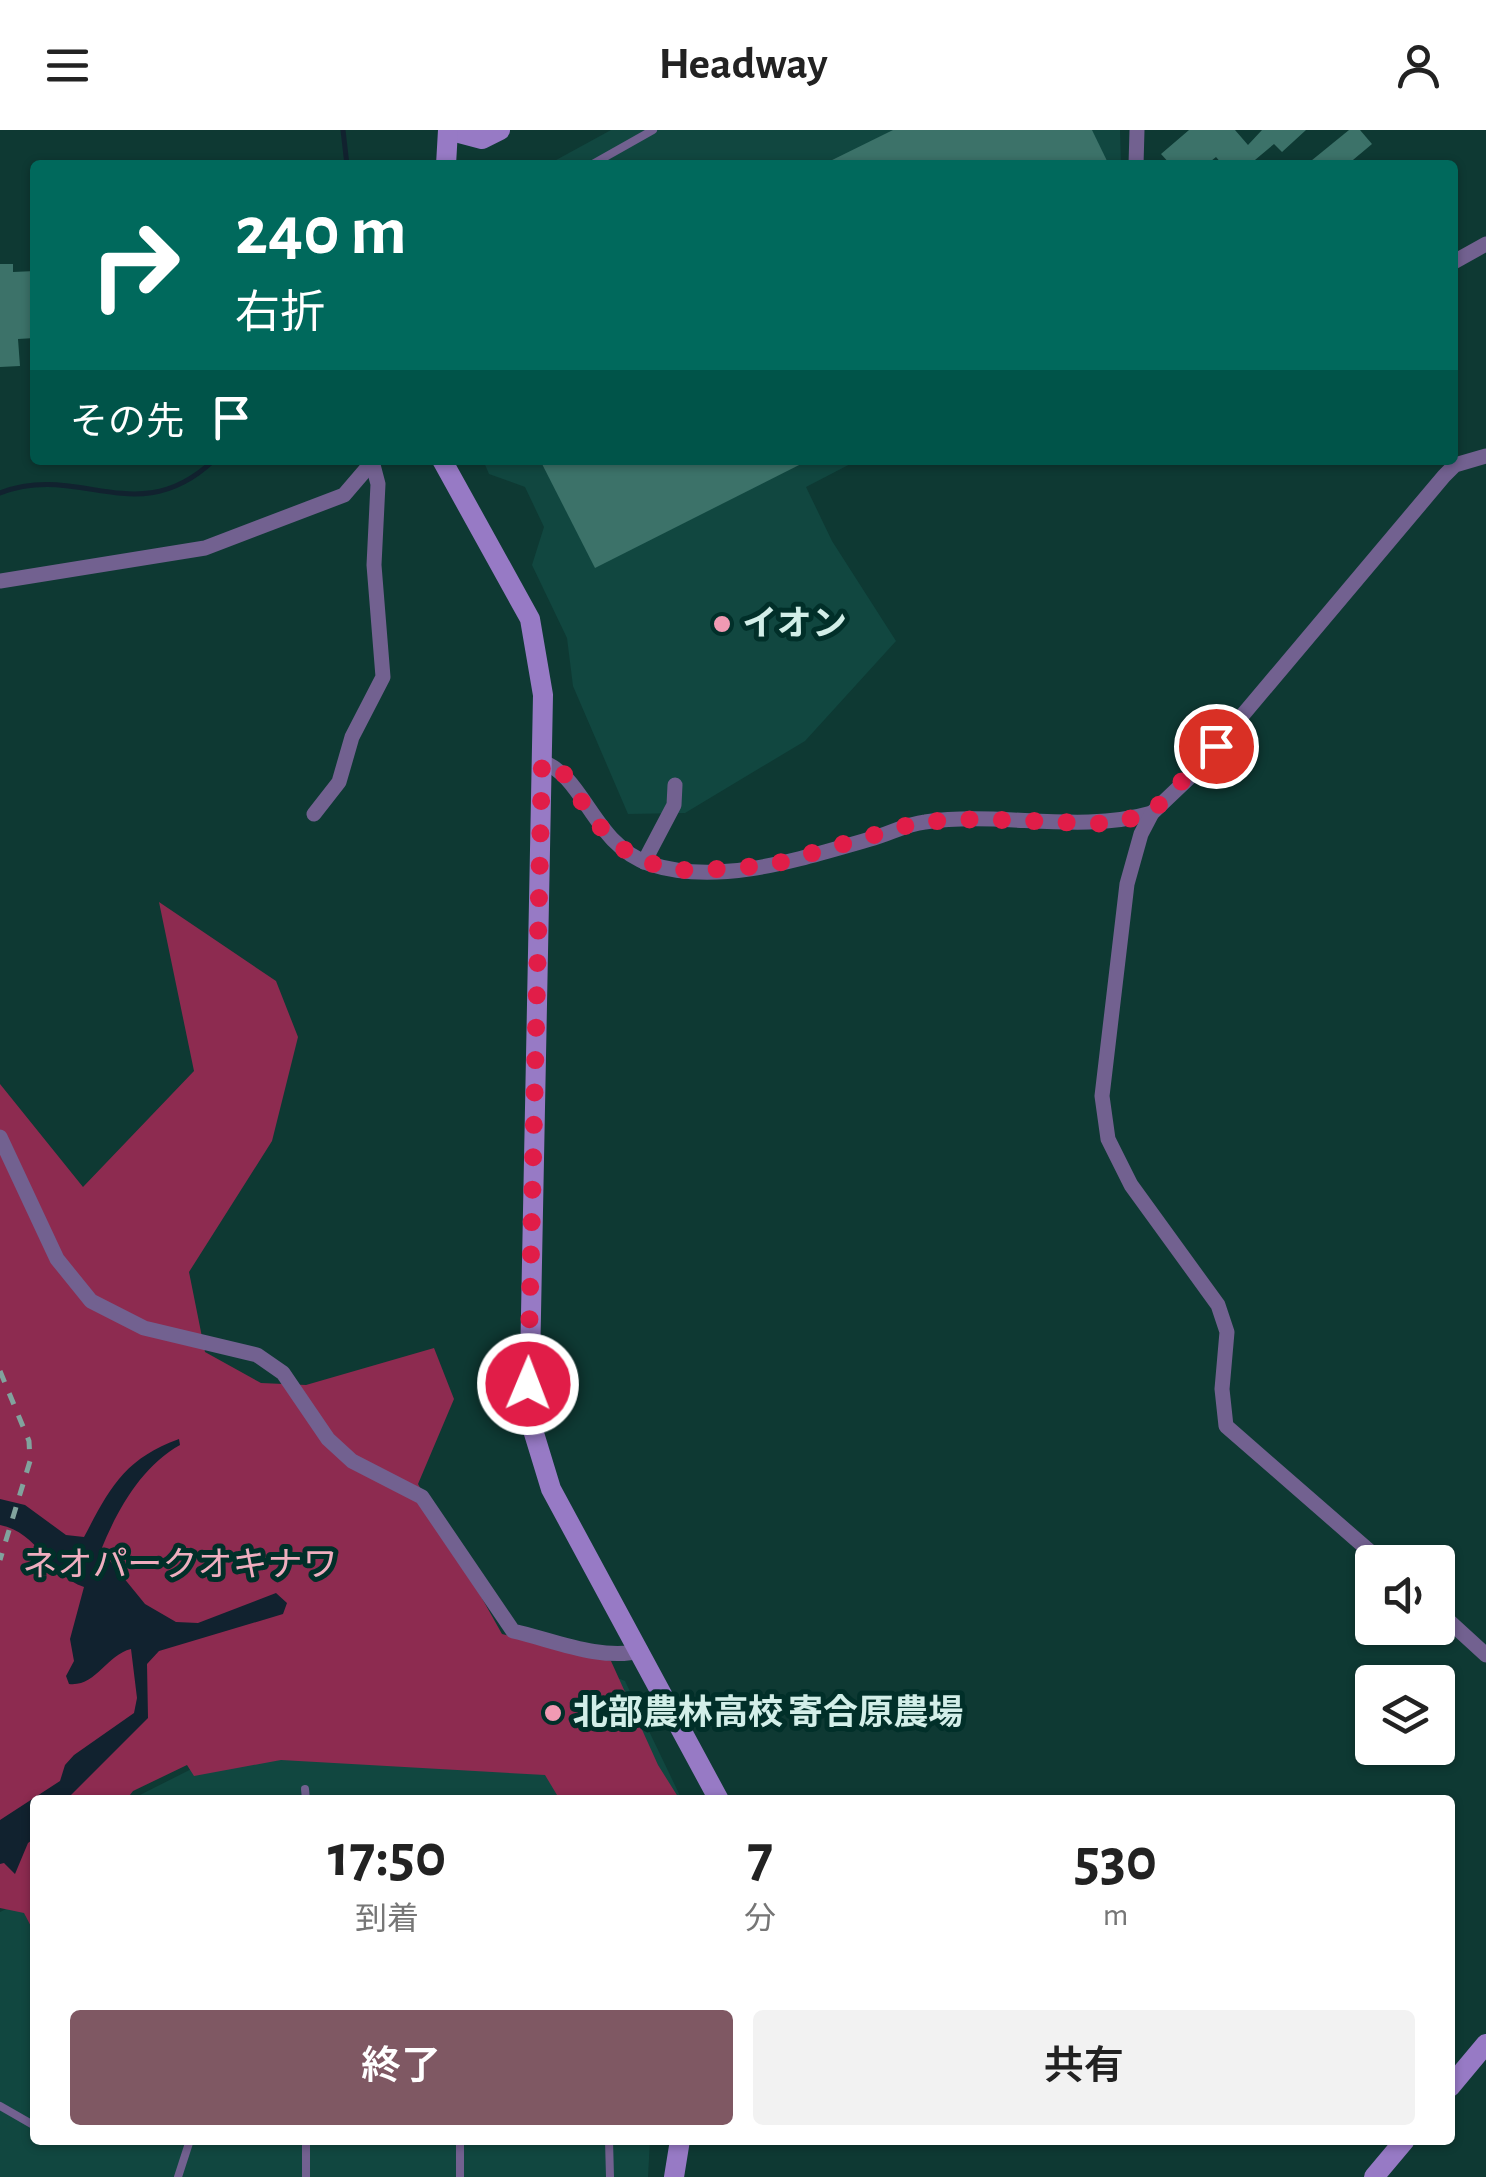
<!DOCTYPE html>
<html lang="ja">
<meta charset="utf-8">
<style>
:root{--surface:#fff;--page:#f2f2f2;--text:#222;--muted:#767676;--accent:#7f5863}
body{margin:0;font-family:"Alegreya Sans","Noto Sans JP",sans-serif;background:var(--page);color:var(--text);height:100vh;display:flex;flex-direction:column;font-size:38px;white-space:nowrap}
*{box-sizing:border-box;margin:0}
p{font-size:32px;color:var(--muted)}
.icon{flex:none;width:55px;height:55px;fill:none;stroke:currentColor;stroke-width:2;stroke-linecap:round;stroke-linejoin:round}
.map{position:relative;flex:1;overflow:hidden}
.drawer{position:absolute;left:30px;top:1665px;width:1425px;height:350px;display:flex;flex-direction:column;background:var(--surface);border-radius:10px;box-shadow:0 2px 8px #0004}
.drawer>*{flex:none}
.guide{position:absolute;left:30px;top:30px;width:1428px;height:305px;border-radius:10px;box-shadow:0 2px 8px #0004;background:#00695c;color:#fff;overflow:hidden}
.tools{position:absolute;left:1355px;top:1415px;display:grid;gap:20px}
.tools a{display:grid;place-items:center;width:100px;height:100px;border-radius:10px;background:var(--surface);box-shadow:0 2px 8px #0004;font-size:50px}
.pin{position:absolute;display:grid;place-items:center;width:85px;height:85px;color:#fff;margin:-42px;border:5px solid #fff;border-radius:50%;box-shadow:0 2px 10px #0007}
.me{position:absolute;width:110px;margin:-55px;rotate:1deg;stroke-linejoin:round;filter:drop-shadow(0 0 8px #0008)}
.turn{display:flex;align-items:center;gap:35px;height:210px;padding:0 40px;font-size:45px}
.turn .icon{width:130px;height:130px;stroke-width:2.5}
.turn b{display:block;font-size:70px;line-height:85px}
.then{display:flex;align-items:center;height:95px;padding:0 40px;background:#0003;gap:20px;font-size:38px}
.eta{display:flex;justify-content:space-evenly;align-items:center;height:170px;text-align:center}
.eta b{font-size:60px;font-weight:600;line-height:70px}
.action{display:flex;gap:20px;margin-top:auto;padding:20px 40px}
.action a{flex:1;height:115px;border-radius:10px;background:var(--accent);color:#fff;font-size:40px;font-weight:600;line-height:115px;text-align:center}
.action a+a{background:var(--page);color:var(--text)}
header{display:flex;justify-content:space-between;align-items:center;height:130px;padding:0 40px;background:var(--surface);font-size:45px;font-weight:600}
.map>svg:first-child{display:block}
.built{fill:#114740}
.green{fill:#8d2b50}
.water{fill:#11222f}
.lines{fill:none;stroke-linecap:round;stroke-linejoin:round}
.stream{stroke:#11222f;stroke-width:5}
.building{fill:#3c7269}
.lane{stroke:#726190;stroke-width:8}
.street{stroke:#726190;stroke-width:15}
.secondary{stroke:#977ac5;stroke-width:20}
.rail{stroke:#81a39d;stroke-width:5;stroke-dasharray:12 12;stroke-linecap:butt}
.route{stroke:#e11d48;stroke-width:18;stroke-dasharray:0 32.4}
.poi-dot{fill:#f19ab3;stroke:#012f29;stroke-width:4}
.labels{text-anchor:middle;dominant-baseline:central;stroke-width:10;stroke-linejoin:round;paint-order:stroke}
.poi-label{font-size:35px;font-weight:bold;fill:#d2eee8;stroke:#012f29;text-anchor:start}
.park-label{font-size:35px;fill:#efaebf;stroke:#012f29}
</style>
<header><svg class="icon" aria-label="menu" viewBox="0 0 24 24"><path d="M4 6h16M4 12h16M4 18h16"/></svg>Headway<svg class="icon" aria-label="person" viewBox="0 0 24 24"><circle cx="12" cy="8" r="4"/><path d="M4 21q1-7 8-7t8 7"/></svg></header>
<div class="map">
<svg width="1486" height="2047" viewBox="0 0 1486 2047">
<rect width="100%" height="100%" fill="#0e3933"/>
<g class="built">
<path d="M611,0H1120L1121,35H547Z"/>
<path d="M483,330H858L806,357L832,411L896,511L805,611L685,683L628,684L573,556L567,508L532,435L544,397L525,357L489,344Z"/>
<path d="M531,1514L625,1551L682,1670H130L350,1559Z"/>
<path d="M35,1765V2010H650L648,2047H0V1782Z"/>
</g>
<path class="green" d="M159,772L276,851L298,907L272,1011L189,1142L205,1222L261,1253L306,1255L434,1218L454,1269L418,1354L502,1504L611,1531L658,1635L680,1670H560L545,1645L281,1630L194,1646L187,1635L133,1661L126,1670H35V1804L24,1783L0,1778V954L83,1057L194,941Z"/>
<path class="water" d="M179,1309L180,1315C142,1336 117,1380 101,1420L145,1474L176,1492L198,1493L276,1463L287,1473L283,1484L159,1521L147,1534L148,1588L66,1670H35V1708L28,1713L15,1744L4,1733L0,1734V1690L60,1651L65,1635L74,1625L134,1583L137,1568L131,1519C106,1525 96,1557 69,1554L66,1546L74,1531L70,1509L84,1457C49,1445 38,1402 0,1395V1369L25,1375L66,1405L84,1407C110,1358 124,1329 179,1309Z"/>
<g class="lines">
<g class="stream">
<path d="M343,0L347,35"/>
<path d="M0,363C80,332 138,402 214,330"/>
</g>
</g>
<g class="building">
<path d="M893,0H1092L1109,35H822Z"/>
<path d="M1189,0H1235L1248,15L1262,0H1306L1282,22L1274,14L1249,35H1223L1216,27L1206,35H1171L1161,24Z"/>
<path d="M1349,0H1360L1372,14L1347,35H1306Z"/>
<path d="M0,134H13V142L35,141V208L18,209L20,236L0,237Z"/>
<path d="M540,330H809L595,438Z"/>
</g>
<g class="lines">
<g class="lane">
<path d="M591,35L653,0"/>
<path d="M305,1659L306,1670"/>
<path d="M0,1976L35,1996"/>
<path d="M66,2010H74"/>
<path d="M609,2010L610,2047"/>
<path d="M178,2047L190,2010"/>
<path d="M306,2047V2010"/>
<path d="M460,2047V2010"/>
</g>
<g class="street">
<path d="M1136,35L1137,0"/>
<path d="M1452,133L1486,114"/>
<path d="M0,451L205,418L344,365L374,330"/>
<path d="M542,632C584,645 594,716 650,734C721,757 805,727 874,708C891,703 907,694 925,692C1001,681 1078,704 1152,683"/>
<path d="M314,684L339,652L352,607L383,547L374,435L378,354L373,335"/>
<path d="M644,732L674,675L675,655"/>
<path d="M0,1007L57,1129L91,1171L144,1198L257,1225L283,1243L328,1309L352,1331L422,1367L513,1501C553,1510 600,1531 641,1521"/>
<path d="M1382,1432L1226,1296L1222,1259L1227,1202L1218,1175L1131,1055L1108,1009L1102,966L1127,754L1141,704L1152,683L1193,644L1444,346L1455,335L1486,326"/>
<path d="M1438,1481L1486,1525"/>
</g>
<g class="secondary">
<path d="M448,0L482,9L500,0"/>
<path d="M446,35L448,0"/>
<path d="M442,330L530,489L543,565L529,1287L551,1359L719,1670"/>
<path d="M1450,1957L1486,1914"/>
<path d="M674,2047L680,2010"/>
<path d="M1374,2047L1405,2010"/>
</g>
<path class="rail" d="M0,1241L29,1311L30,1331L0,1430"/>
</g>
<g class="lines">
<path class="route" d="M528,1254L542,632L562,641L595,692L630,725L669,740H704L771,735L919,692L978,689L1113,694L1152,682L1216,616"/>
</g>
<g class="poi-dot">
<circle cx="722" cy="494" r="10"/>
<circle cx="553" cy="1583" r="10"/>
</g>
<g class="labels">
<g class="poi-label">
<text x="742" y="494">イオン</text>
<text x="573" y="1583">北部農林高校 寄合原農場</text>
</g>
<g class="park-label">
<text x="180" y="1435">ネオパークオキナワ</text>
</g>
</g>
</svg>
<div class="tools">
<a><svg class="icon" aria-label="sound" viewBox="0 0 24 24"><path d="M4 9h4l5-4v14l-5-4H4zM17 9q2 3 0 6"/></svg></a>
<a><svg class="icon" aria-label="layers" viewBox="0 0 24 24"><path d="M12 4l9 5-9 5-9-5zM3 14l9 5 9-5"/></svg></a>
</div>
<div class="pin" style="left:1216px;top:616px;background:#d93025"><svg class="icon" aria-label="arrive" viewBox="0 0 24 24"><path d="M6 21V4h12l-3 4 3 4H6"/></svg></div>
<svg class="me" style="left:528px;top:1254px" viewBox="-20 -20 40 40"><circle r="17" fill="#e11d48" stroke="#fff" stroke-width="3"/><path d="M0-11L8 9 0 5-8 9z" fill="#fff"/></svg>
<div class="guide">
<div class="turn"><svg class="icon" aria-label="right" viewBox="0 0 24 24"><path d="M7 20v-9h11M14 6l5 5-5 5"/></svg><div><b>240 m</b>右折</div></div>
<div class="then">その先<svg class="icon" aria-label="arrive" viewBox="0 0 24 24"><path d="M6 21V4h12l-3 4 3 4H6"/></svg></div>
</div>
<section class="drawer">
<div class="eta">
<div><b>17:50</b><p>到着</p></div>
<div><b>7</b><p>分</p></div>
<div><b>530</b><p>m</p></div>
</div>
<div class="action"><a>終了</a><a>共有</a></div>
</section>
</div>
